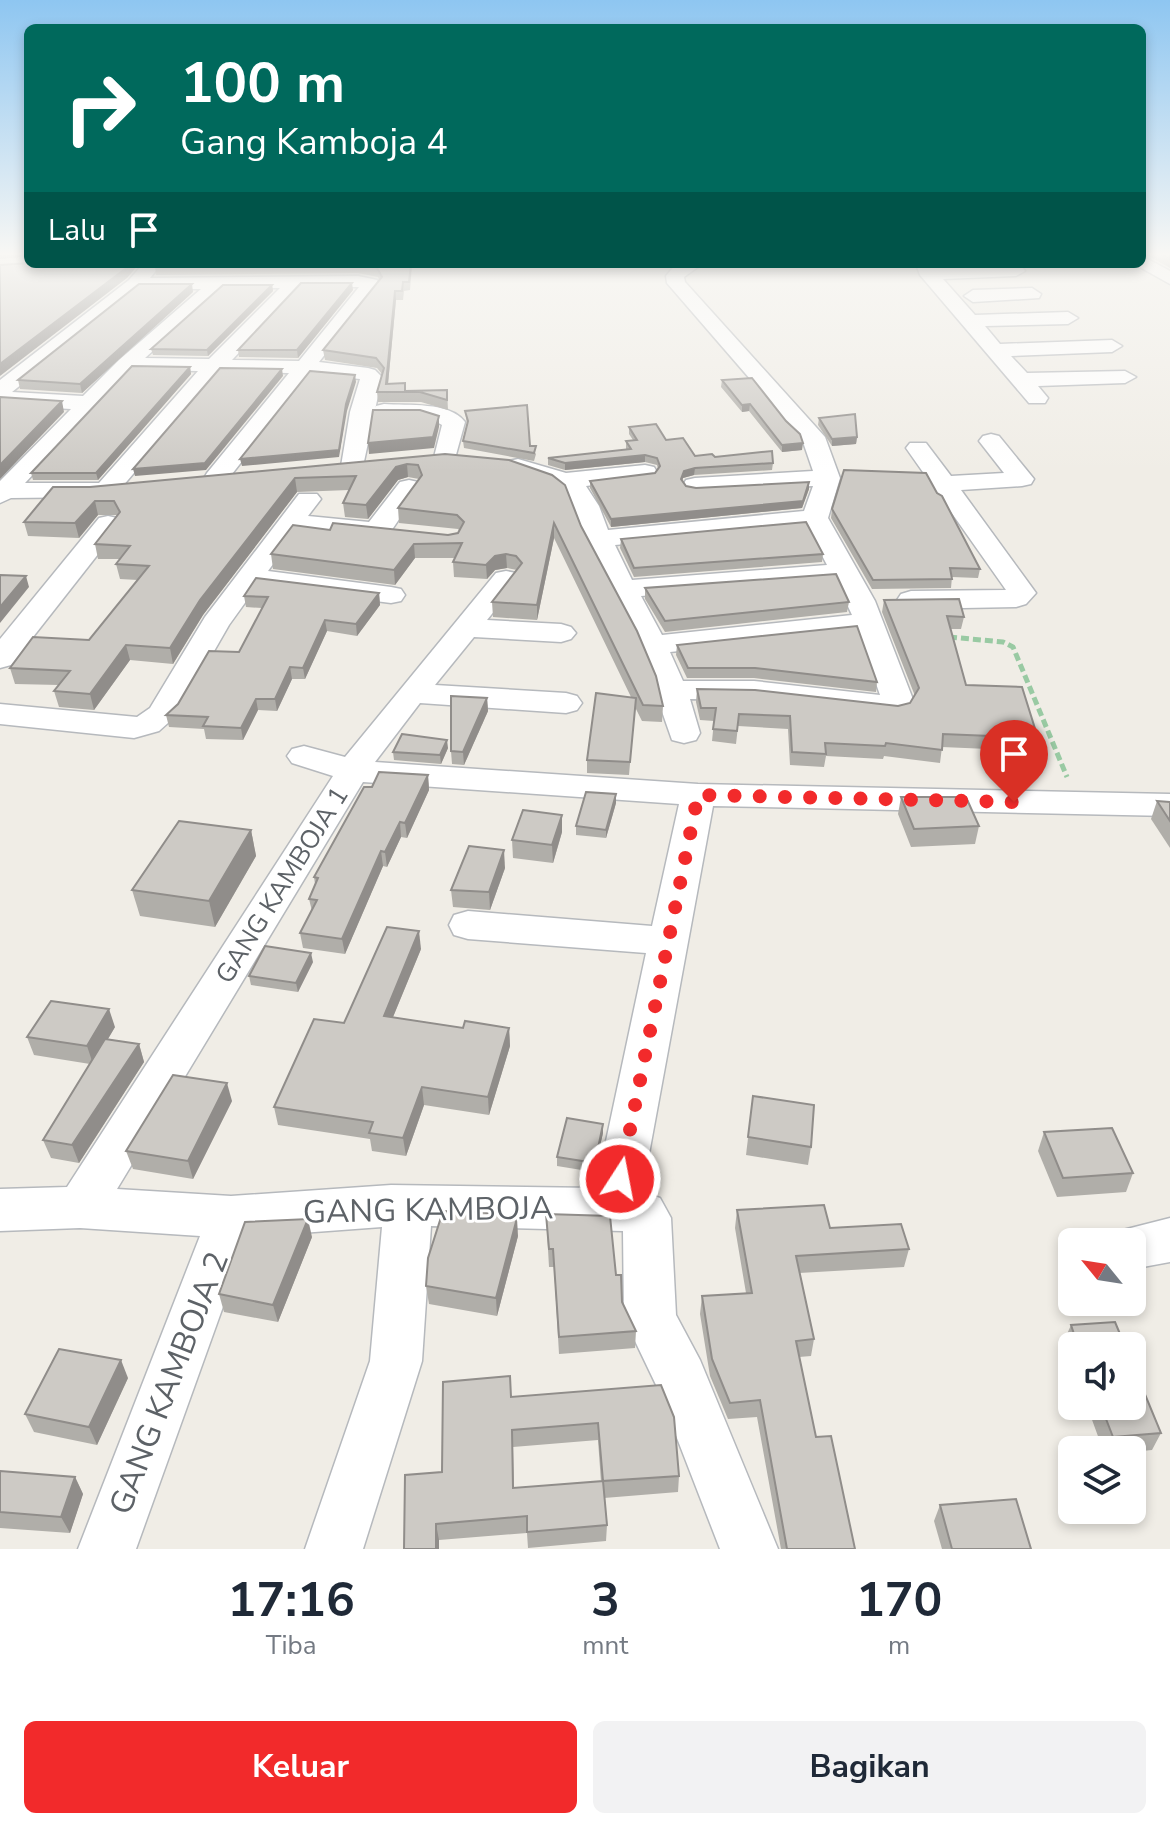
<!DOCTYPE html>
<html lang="id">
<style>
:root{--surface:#fff;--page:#f2f2f3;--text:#1f2937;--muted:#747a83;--accent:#f22a2b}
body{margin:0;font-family:"Nunito Sans",sans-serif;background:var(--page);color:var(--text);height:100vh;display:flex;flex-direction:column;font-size:30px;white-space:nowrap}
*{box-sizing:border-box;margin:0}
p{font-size:26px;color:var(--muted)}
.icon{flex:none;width:44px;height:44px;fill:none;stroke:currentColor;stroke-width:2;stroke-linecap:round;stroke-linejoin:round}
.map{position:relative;height:1549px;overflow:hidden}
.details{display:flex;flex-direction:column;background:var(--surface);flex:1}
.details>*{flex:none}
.banner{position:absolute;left:24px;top:24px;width:1122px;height:244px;border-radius:12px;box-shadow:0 4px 12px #0003;background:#00695c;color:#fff;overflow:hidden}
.needle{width:52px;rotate:300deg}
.controls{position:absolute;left:1058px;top:1228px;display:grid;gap:16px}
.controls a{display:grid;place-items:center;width:88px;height:88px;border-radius:12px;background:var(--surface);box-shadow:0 4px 12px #0003;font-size:40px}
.pin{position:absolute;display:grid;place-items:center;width:68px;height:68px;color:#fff;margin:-82px -34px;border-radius:50% 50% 50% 0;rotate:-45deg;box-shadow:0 0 8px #0007}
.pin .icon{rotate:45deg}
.me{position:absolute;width:88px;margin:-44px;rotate:11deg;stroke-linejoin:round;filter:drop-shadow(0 0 6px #0008)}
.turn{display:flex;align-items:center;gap:28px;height:168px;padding:0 24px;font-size:36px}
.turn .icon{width:104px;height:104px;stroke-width:2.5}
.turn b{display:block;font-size:56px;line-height:68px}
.then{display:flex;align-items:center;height:76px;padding:0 24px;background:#0003;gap:16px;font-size:30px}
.eta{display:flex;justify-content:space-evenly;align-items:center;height:136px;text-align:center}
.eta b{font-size:48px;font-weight:700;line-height:56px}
.primary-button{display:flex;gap:16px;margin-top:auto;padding:16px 24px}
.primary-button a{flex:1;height:92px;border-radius:12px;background:var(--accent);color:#fff;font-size:32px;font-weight:700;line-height:92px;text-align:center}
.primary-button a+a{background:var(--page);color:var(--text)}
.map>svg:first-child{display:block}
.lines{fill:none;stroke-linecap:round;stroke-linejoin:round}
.minor-casing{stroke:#b6b9bd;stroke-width:3}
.path{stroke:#99caa3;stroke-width:5;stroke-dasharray:8 4;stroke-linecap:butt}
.minor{fill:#fff;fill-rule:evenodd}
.wall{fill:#b0aea9;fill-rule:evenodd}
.shaded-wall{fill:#908d8a}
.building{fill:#cdcac5;stroke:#908d8a;stroke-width:2;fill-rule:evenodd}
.route{stroke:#f22a2b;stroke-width:14;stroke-dasharray:0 25.2}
.labels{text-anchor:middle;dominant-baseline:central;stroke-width:6;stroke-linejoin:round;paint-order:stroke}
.street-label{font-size:26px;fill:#5d6267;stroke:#fff}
.near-street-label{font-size:32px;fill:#5d6267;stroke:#fff}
</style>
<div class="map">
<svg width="1170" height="1549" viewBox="0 0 1170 1549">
<rect width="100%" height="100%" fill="#f0ede6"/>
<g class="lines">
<g class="minor-casing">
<g id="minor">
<path d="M1142,256L1170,271V284L1136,265L1142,264Z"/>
<path d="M143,264H157L159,267L150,278L358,276L377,280L380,284L377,288L319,362L368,368L375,370L382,377L362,471H344L341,466L350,412L360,379L310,374L225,483H207L204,478L207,473L289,373L220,372L116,494L96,497L11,498L0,503V481L71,409L0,405V380L129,280ZM301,287H359L299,361L232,360ZM223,288H280L209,359L145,358ZM140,289H201L119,360L83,396L12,392ZM132,370L198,371L99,483H25Z"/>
<path d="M676,264H702L684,277L685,282L825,437L840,478L828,518L875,601L914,702L907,713L896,716L754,700L690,699L700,733L696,740L684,743L672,740L644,660L584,539L570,499L551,484L509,471L506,466L509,461L518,459L566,473L645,465L654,467L657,472L654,477L586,486L599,506L608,530L804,511L813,486L695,492L686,490L683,485L686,480L695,478L813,471L802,439L667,283L666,276ZM807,527L827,565L632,580L615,545ZM836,581L852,615L662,635L641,596ZM858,632L880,695L754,681H683L670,652Z"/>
<path d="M916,264H934L935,268L1022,267L1025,271L1016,276L943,279L975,315L1068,312L1078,318L1068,324L985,326L1000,344L1112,340L1122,346L1112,352L1011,356L1027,373L1125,371L1136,377L1125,383L1038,386L1048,398L1045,403H1029L920,275Z"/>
<path d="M1032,288L1041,294L1039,298L973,302L964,296L973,290Z"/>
<path d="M384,404C408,406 449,401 465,422L454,462H438L434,457L442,425L435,421L376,416L373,411L376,406Z"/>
<path d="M991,434L999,436L1034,479L1031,484L1022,486L961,490L1036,593L1026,604L1016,607L911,609L901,606L897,600L901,594L911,591L1006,590L906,448L910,443H926L951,476L1004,473L979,441L983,436Z"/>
<path d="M409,480L418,482L421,487L387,537L376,539L298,530L268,571L391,587L401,589L405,595L401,601L391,603L257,586L229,625L178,714L159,731L134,738L0,724V704L137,717L150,708L205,617L299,494H317L321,499L308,516L369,522L400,482Z"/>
<path d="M108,516L117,518L121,524L117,530L11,665L0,668V639L99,518Z"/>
<path d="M506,571L516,573L520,579L487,620L561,624L571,627L576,633L571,639L561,642L474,637L435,685L566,693L577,696L582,703L577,710L566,713L420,703L375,762L698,784L1170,794V816L713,806L642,1192L660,1198L671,1218L676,1315L700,1360L778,1549H720L658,1389L624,1318L623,1231L431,1226L422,1361L363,1549H305L370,1361L382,1227L248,1237L136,1549H78L200,1236L80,1228L0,1231V1189L67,1187L333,776L292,763L287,756L292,749L304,746L345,757L496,573ZM363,782L679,804L652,926L468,911L454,915L449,925L454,935L468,939L646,953L596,1188L391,1185L231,1196L117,1189Z"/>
<path d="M1170,1218V1262L1132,1269V1242H1110L1115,1232Z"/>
</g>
</g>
<path class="path" d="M949,637L1003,642L1013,647L1067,777"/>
<use href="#minor" class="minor"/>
</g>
<g class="wall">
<path d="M1145,254H1170V268Z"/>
<path d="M156,264H598V265L530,264L529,268L412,266L410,290L404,291L403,300H396L388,384L406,391L447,390L448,410L421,402H378L377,392L382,374L377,368L325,360L323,350L379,280L378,277L358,273L156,275L155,266Z"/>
<path d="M272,285L273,291L208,356L153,355L151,349Z"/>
<path d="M353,290L298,358L239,357L238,350Z"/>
<path d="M193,292L82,393L20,389L18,380Z"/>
<path d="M190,367L191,374L98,480H33L31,473Z"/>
<path d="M722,380L802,450L782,452L749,411L742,412L721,387Z"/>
<path d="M465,411L530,446L536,454L534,461L464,448L463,441L467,424Z"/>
<path d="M819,418L857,437L856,444L832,446L818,425Z"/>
<path d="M629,427L666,440L695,456L773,463L772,470L694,475L683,478L682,481L686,486L696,488L809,482V489L802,508L611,527L590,488V481L655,473L658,469L657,465L645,462L565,470L548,465V458L626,450V441L633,440L629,434Z"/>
<path d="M445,454L581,526L663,706L662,722L642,721L635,707L629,775L587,773V760L631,697L554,538L537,620L493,617L492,602L517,570L507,568L495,570L487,579L454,577L453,562L455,558H415L395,585L273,569L271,554L330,530L448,535L458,533L459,530L458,529L399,523L398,508L419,479L408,477L398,480L368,519L345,517L343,503L349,490L297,492L203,615L173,664L130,660L94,710L59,707L54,691L59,685L15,684L10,668L89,640L138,580L120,579L116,564L120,559H98L95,544L117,515H98L79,538L28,536L24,522L90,487Z"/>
<path d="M832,509L980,569L978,578L952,577L951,588L872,589L831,518Z"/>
<path d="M621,539L823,554L822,562L634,577L620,548Z"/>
<path d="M645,588L849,602L847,612L665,632L645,599Z"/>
<path d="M379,593L380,605L357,636L327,631L305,679H292L277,711L258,710L243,740L206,739L204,729L169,727L166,715L239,652L262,608L246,607L244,596Z"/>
<path d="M884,600L964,617L961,629H950L966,685L1042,751L1038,764L997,763L994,752L988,749L942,747L940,763L884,756L883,759L826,756L824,767L790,765L788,729L738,726L736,744L712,741L714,721L700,720L696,702L697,689L898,706L910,703L915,696L882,612Z"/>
<path d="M677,645L877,682L876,692L754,678H687L676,655Z"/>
<path d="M487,698L488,711L464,765L452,764L451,751Z"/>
<path d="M448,748L441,764L394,760L393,752Z"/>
<path d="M428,775L429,790L407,838L401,837L387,867L383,866L345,954L303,948L300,933L312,911L309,899L315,884L314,877L372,787Z"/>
<path d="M616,794V803L606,838L576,835V826Z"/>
<path d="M901,797L979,826L975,844L911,847L898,814Z"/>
<path d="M1157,801L1170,802V848L1151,819Z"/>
<path d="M562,815V832L553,863L513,858L512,840Z"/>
<path d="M251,830L256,856L215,927L140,916L132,890Z"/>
<path d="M505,868L490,910L453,907L451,890Z"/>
<path d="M421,949L393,1017L463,1028H509L510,1046L489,1115L424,1105L406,1156L372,1151L370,1139L278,1125L274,1107L344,1023Z"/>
<path d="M313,962L298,992L251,985L249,976Z"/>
<path d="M115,1027L108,1039L139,1044L144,1062L79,1163L51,1158L43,1140L90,1064L34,1055L27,1037Z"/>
<path d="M753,1096L811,1147L808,1165L746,1155Z"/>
<path d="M232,1101L193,1179L133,1169L126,1151Z"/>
<path d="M1044,1132L1133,1173L1126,1192L1057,1197L1038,1151Z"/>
<path d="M603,1133L594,1172L557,1166V1157Z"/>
<path d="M737,1210L830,1228L909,1249L904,1267L799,1273L814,1339L811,1356L799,1357L816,1437L855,1549H781L757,1417L728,1419L710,1376L700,1314L702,1296L746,1293L735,1228Z"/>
<path d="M546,1214L616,1275L622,1302L636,1331L635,1348L559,1354L554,1267H549Z"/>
<path d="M518,1236L497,1316L429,1304L426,1286Z"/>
<path d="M312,1237L278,1322L224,1312L219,1294Z"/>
<path d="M1071,1325L1125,1346H1072V1366L1063,1343Z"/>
<path d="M128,1378L97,1445L34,1432L25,1414Z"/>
<path d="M661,1385L679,1476L678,1492L604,1498L607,1525L606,1541L528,1548L527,1533L439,1540V1549H404L442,1472L512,1397ZM598,1440L601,1482L514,1488L513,1447Z"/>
<path d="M1087,1406H1132L1161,1433L1152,1450L1132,1452V1450H1103Z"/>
<path d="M0,1471L75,1477L83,1494L70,1533L0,1528Z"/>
<path d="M940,1505L1031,1549H942L934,1521Z"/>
</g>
<g class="shaded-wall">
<path d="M0,254H23L20,257L0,259Z"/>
<path d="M130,264H139L127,278L0,376V364Z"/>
<path d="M352,283L353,290L298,358L297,350Z"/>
<path d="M192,284L193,292L82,393L80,384Z"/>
<path d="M272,285L273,291L208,356L207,350Z"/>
<path d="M395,291L396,300L387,394L386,384Z"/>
<path d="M190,367L191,374L98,480L96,473Z"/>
<path d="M282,369L283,376L206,470L135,476L133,469Z"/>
<path d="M355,375L356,382L347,411L339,457L242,466L240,459L346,404Z"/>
<path d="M62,401L64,412L0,479V465Z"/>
<path d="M750,404L749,411L742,412V405Z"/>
<path d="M439,416V427L434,448L369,454L368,443Z"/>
<path d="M857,437L856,444L832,446V439Z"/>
<path d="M803,443L802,450L782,452V445Z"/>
<path d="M645,455V462L565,470V463Z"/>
<path d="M407,464L408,477L398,480L368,519L366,505L396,467Z"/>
<path d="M695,468L694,475L683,478L680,487L681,479L684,471Z"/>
<path d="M295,478L297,492L203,615L173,664L170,648L200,600Z"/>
<path d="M809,482V489L802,508L611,527V519Z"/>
<path d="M95,501L98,515L79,538L75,523Z"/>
<path d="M554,523V538L537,620V605Z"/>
<path d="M414,544L415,558L395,585L394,570Z"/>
<path d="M506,554L507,568L495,570L487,579L486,565L495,556Z"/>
<path d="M26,576L29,587L0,623V607Z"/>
<path d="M379,593L380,605L357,636L356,624Z"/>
<path d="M325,620L327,631L305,679L303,668Z"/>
<path d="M126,645L130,660L94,710L90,694Z"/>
<path d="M290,667L292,679L277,711L275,699Z"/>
<path d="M487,698L488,711L464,765L463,752Z"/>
<path d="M256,699L258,710L243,740L241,728Z"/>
<path d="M447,740L448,748L441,764L440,755Z"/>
<path d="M428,775L429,790L407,838L405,823Z"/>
<path d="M616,794V803L606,838V830Z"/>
<path d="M562,815V832L553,863L552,845Z"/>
<path d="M400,822L401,837L387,867L385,852Z"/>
<path d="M251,830L256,856L215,927L209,901Z"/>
<path d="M504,850L505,868L490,910L489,892Z"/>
<path d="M381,851L383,866L345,954L342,939Z"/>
<path d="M419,931L421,949L386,1034L384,1016Z"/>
<path d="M311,953L313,962L298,992L296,983Z"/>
<path d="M109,1009L115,1027L93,1064L87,1046Z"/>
<path d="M509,1028L510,1046L489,1115L488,1097Z"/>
<path d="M139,1044L144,1062L79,1163L72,1145Z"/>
<path d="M227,1083L232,1101L193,1179L188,1161Z"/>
<path d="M422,1087L424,1105L406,1156L403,1138Z"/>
<path d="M603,1124V1133L594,1172L595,1163Z"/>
<path d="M517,1218L518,1236L497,1316L496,1298Z"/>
<path d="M308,1219L312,1237L278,1322L273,1305Z"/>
<path d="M121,1360L128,1378L97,1445L89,1427Z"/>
<path d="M75,1477L83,1494L70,1533L61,1517Z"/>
<path d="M436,1524L439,1540V1549H436Z"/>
</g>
<g class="building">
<path d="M1161,254H1170V259Z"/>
<path d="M28,263V264H130L125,269L0,364V265Z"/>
<path d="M156,264H411L409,282H403L402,291H395L386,384L405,383V391L447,390V400L420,392H377L384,368L376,358L323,350L382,277L377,268L357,264L155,266Z"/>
<path d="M301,283H352L297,350H238Z"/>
<path d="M139,284H192L80,384L18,380Z"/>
<path d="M223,285H272L207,350L151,349Z"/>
<path d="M132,366L190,367L96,473H31Z"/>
<path d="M220,368L282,369L205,463L133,469Z"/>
<path d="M310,371L355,375L346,404L339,450L240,459Z"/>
<path d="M752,378L786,421L800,434L803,443L782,445L750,404L742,405L722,380Z"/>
<path d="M0,397L62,401L0,465Z"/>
<path d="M527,405L530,446H536L534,453L463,441L468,421L465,411Z"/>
<path d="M373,410H420L439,416L433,437L368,443Z"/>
<path d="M855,414L857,437L832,439L819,418Z"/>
<path d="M656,424L666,440L683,438L695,456L712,454L715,457L772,451L773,463L695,468L684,471L681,479L686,486L696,488L809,482L803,501L611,519L590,481L655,473L660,466L657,458L645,455L565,463L548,458L631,449L626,441L637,440L629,427Z"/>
<path d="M445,454L509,460L552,475L565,485L581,526L637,631L656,676L663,706L643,705L554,523L537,605L492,602L522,563L516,556L506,554L495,556L486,565L453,562L462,543L414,544L394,570L271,554L293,525L330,530L333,523L448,535L458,533L464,522L457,515L398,508L422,475L418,465L407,464L396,467L366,505L343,503L356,476L295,478L200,600L170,648L126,645L90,694L54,691L70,671L10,668L33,637L89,640L149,566L116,564L130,546L95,544L120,512L114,501H95L75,523L24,522L53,487H90Z"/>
<path d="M844,470L926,473L937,493L942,496L980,569L950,568L952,579L873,580L832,509Z"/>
<path d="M806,522L823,554L634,568L621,539Z"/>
<path d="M836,574L849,602L665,621L645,588Z"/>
<path d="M0,575L26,576L0,607Z"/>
<path d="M256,578L379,593L356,624L325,620L303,668L290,667L275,699H256L241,728L203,726L208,717L166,715L178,704L209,651L239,652L268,597L244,596Z"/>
<path d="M959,599L964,617L947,616L966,685L1022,687L1042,751L1000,750L996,739L991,736L943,734L942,750L886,743L885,746L825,743L826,754L792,752L790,716L739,714L737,731L713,729L716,708H701L697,689L755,690L898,706L910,703L919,688L884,600Z"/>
<path d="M857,626L877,682L755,668H688L677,645Z"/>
<path d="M596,693L636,698L630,762L587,760Z"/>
<path d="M451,696L487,698L463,752L451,751Z"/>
<path d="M402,734L447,740L440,755L393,752Z"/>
<path d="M379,772L428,775L405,823L400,822L385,852L381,851L342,939L300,933L317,900L309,899L318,878L314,877L364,787H372Z"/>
<path d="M586,792L616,794L606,830L576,826Z"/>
<path d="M901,797H966L979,826L914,829Z"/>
<path d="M1157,801L1170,802V821Z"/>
<path d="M523,810L562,815L552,845L512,840Z"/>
<path d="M179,821L251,830L209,901L132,890Z"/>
<path d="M469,846L504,850L489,892L451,890Z"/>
<path d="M387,927L419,931L384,1016L463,1028L465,1021L509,1028L488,1097L422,1087L403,1138L369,1133L373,1122L274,1107L314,1019L344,1023Z"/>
<path d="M265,946L311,953L296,983L249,976Z"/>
<path d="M51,1001L109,1009L87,1046L27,1037Z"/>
<path d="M105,1039L139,1044L72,1145L43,1140Z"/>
<path d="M173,1075L227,1083L188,1161L126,1151Z"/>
<path d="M753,1096L814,1105L811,1147L748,1137Z"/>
<path d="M567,1118L603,1124L595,1163L557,1157Z"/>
<path d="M1112,1128L1133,1173L1063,1178L1044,1132Z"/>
<path d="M824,1205L830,1228L901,1224L909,1249L796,1256L814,1339L796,1341L816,1437L831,1436L855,1549H787L760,1400L730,1403L712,1359L702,1296L752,1293L737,1210Z"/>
<path d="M443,1211L480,1212L517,1218L496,1298L426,1286L428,1258Z"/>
<path d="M546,1214L610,1216L616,1275H621L622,1302L636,1331L559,1337L553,1249H549Z"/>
<path d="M308,1219L273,1305L219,1294L245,1222Z"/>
<path d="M1115,1322L1125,1346H1078L1071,1325Z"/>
<path d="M59,1349L121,1360L89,1427L25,1414Z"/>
<path d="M1132,1363L1161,1433L1113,1437L1101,1406H1132Z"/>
<path d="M510,1376L511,1397L661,1385L674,1417L679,1476L603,1481L607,1525L527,1532V1516L436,1524V1549H404L405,1475L442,1472L443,1382ZM598,1423L603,1481L513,1488L512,1430Z"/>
<path d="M0,1471L75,1477L61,1517L0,1512Z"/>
<path d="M1016,1499L1031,1549H952L940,1505Z"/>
</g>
<linearGradient id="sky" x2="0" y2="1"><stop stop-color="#8ec6f1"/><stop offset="0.54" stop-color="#f8f7f4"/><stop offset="1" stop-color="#f8f7f4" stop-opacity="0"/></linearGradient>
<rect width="1170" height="471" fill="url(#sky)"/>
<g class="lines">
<path class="route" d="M620,1179L698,795L1014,802"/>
</g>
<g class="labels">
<g class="street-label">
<text transform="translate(282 885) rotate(-58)">GANG KAMBOJA 1</text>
</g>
<g class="near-street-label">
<text transform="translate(428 1210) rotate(-1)">GANG KAMBOJA</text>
<text transform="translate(169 1383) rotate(-69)">GANG KAMBOJA 2</text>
</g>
</g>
</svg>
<div class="controls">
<a><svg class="needle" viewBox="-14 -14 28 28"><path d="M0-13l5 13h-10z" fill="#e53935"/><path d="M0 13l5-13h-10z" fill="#747a83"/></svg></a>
<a><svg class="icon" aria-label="sound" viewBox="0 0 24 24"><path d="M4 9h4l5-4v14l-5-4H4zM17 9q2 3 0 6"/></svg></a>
<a><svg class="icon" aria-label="layers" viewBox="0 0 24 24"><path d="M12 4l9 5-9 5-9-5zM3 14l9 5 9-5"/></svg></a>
</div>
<div class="pin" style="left:1014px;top:802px;background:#d93025"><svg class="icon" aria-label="arrive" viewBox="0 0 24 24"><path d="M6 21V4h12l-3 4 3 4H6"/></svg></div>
<svg class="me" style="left:620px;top:1179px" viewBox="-20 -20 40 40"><circle r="17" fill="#f22a2b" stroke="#fff" stroke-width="3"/><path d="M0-11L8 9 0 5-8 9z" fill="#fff"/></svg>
<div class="banner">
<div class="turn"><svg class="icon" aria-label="right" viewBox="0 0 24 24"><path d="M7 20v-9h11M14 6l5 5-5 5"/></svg><div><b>100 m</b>Gang Kamboja 4</div></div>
<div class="then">Lalu<svg class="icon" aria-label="arrive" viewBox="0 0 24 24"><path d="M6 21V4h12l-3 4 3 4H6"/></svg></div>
</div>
</div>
<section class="details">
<div class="eta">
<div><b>17:16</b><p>Tiba</p></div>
<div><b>3</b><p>mnt</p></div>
<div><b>170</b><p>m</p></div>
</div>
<div class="primary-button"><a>Keluar</a><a>Bagikan</a></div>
</section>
